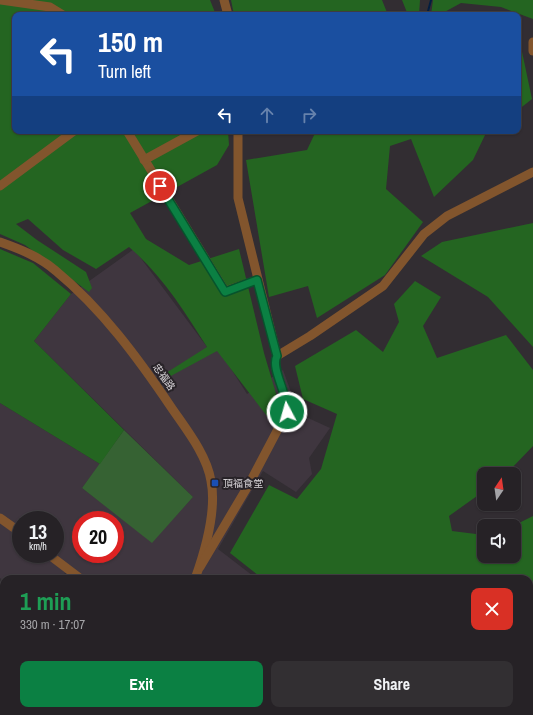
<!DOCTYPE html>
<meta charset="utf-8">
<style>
:root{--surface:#262226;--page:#322f32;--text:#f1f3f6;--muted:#a4a4a7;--line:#423f43;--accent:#0b8043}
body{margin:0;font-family:"Archivo Narrow","Noto Sans TC",sans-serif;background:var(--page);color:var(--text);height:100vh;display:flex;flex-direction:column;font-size:15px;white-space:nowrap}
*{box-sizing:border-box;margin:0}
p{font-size:13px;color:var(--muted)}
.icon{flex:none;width:22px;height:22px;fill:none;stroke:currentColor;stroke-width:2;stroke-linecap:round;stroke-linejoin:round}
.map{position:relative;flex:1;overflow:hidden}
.sheet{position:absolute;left:0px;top:575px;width:533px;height:140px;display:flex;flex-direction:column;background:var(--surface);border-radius:12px 12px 0 0;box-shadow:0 1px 3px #0004,0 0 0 1px var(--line)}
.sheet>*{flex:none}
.hud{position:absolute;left:12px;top:12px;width:509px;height:122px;border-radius:8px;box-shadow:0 1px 3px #0004,0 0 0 1px var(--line);background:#1a4fa0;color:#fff;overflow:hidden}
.needle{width:26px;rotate:13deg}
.tools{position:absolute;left:477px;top:467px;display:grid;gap:8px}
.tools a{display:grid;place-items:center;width:44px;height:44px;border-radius:8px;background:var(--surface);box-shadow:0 1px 3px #0004,0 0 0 1px var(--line);font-size:20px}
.speed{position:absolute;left:12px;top:511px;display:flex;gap:8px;font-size:20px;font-weight:700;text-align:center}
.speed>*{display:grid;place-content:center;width:52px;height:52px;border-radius:50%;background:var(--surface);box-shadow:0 1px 3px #0004,0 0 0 1px var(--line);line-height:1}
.speed small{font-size:10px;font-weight:400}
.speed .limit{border:6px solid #d22;background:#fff;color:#111}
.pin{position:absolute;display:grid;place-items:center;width:34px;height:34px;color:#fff;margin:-17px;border:2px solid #fff;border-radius:50%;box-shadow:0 1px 4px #0007}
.me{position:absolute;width:44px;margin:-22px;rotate:354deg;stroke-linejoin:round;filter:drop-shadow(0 0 3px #0008)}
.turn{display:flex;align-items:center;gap:14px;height:84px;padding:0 20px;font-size:18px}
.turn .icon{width:52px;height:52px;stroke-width:2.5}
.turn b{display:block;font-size:28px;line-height:34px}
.lanes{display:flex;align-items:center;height:38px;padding:0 20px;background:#0003;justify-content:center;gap:20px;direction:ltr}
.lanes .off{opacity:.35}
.round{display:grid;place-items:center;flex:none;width:42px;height:42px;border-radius:8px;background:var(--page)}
.headline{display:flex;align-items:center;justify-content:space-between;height:68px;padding:0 20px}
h1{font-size:24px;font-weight:700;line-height:30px;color:#1e9e55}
.cta{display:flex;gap:8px;margin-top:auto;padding:8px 20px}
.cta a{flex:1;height:46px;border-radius:8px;background:var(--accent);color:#fff;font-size:16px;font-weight:700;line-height:46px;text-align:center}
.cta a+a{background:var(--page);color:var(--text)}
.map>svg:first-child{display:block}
.built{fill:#3f363f;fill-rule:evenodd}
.green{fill:#366233}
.forest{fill:#246521}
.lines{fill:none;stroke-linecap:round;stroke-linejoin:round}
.stream{stroke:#021e40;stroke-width:2}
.minor{stroke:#82552d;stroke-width:9}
.route-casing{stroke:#07532c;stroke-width:10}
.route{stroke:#0b8043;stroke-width:7}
.transit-dot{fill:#1a4fb4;stroke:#282328;stroke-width:1.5}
.labels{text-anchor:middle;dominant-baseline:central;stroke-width:4;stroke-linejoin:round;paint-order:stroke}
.street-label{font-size:10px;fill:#d8d4d8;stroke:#282328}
.poi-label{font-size:10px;fill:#d8d4d8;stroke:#282328;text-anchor:start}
</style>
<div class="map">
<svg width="533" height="715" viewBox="0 0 533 715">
<rect width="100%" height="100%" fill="#322d32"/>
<g class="built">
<path d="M134,249L210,351L217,347L247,394L283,370L295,403V412L330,428L309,458L312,474L296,492L263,471L218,549L257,579H73L65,573L61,579H4V581L0,578V403L100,464L82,488L152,542L193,497L34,341L71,294ZM21,520H55V554H21ZM81,520H115V554H81Z"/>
<path d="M214,711H427L431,715H211Z"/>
</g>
<path class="green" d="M124,430L193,497L152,543L82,488Z"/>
<g class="forest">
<path d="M0,0H210L216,15H15V131H228L229,145L217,165L130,213L146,239L189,265L239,249L264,353L282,414L273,424L217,351L169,377L166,373L207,347C185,312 161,274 129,247L96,269L63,250L28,219L16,224L37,240L86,272L92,288L89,292L25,245L0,234Z"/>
<path d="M231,0H382L388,15H234Z"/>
<path d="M402,0H420L419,15H408Z"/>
<path d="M433,0H533V19L501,7L461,3L439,15H431Z"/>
<path d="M518,45L521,47L532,99L518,110Z"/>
<path d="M316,131H487L473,160L434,197L411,139L390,146L386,189L423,222L385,275L317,318L308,286L269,297L246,160L307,150Z"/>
<path d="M533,223V347L488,297L421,256L442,242Z"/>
<path d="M0,249L33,263L71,294L34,341L124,430L100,464L0,403Z"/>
<path d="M415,281L441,297L423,326L437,358L506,335L533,370V446L506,474H484V491L449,516L452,531L484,535V556H514L513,526L533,516V610H529V579H263L230,553L269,485L297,499L321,469L337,414L303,399L295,366L356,330L383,352L399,322L394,304Z"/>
<path d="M533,648V715H520L519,711H529V650Z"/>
<path d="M442,711H495L491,715H441L439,713Z"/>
</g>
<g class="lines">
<path class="stream" d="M427,15L431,0"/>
<g class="minor">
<path d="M1,0L50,7L63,15"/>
<path d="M224,0L228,15"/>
<path d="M533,42V51"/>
<path d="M127,131L225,291L257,280"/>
<path d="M238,131V198L277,356"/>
<path d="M144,160L197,131"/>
<path d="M0,186L74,131"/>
<path d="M0,242C20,249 40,257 56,271C102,309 138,358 171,407C186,429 207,455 211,481C217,511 205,551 195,579"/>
<path d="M0,518L21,533"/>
<path d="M48,554L81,579"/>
<path d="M200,567L248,486L287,412C289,395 270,368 277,356L310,336L383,286L424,234L447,216L533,172"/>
<path d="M0,620H4"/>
<path d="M72,711L73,715"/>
<path d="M254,711L258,715"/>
<path d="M216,715L218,711"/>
</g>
</g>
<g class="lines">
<g class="route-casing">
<path id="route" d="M160,186L225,292L257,280L277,356C270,368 289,396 287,412"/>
</g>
<use href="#route" class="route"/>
</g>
<rect class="transit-dot" x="211" y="479" width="8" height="8" rx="2"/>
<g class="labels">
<g class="street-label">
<text transform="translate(164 377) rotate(55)">忠福路</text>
</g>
<g class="poi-label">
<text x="223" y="483">頂福食堂</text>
</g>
</g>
</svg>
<div class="tools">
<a><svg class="needle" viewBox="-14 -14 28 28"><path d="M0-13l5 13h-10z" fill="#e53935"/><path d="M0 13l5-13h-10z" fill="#a4a4a7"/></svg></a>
<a><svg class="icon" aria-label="sound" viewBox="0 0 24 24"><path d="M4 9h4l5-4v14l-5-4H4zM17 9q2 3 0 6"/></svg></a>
</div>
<div class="speed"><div>13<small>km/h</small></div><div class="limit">20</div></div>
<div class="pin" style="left:160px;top:186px;background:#d93025"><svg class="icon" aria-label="arrive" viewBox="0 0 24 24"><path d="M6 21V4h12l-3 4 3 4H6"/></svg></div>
<svg class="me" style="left:287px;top:412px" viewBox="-20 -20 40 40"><circle r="17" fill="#0b8043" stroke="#fff" stroke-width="3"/><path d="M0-11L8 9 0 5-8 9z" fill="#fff"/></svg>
<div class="hud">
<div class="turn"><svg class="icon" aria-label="left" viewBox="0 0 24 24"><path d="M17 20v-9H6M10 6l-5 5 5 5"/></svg><div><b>150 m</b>Turn left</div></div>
<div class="lanes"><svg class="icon" aria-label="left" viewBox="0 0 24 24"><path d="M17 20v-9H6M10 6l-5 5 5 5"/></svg><svg class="icon off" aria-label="ahead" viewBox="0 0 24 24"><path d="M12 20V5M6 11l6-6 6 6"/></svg><svg class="icon off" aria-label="right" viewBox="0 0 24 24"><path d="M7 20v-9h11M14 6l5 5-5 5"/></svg></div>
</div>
<section class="sheet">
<div class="headline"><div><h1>1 min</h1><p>330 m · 17:07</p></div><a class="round" style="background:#d93025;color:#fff"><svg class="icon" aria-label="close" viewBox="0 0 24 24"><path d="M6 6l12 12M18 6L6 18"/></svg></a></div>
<div class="cta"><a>Exit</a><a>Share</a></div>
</section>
</div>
